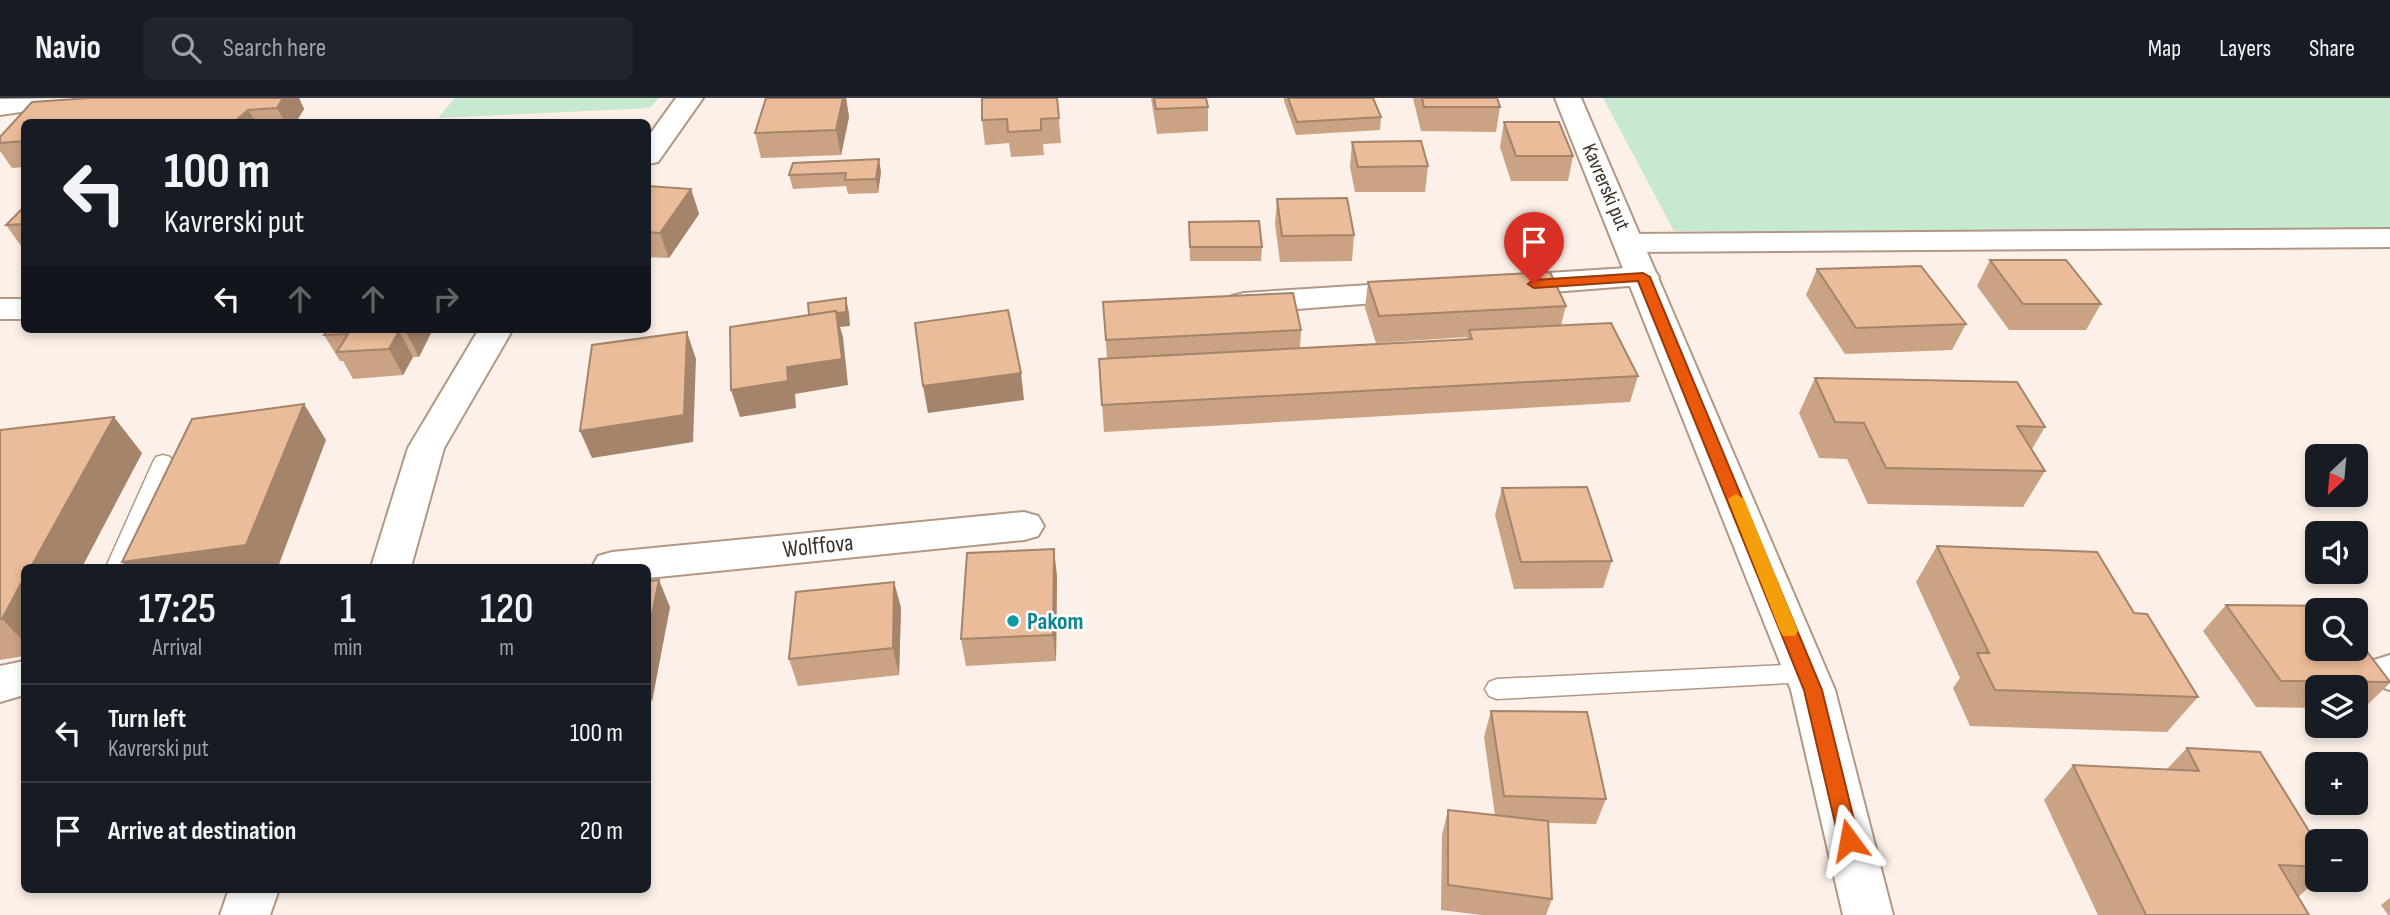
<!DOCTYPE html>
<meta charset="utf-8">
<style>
:root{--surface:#171b24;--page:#20242c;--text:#f1f3f6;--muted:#9ea1a6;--line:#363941}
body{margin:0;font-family:"Sofia Sans Condensed",sans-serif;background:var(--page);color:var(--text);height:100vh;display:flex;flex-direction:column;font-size:26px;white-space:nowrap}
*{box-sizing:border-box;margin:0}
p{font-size:23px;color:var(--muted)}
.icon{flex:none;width:38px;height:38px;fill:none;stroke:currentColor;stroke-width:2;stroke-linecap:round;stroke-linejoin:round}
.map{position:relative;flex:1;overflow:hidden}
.drawer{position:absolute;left:21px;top:466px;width:630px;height:329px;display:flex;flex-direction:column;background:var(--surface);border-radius:10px;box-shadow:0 4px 10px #0003}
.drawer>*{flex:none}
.top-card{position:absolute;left:21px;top:21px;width:630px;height:214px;border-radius:10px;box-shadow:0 4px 10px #0003;background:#171b24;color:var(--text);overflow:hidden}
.needle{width:46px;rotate:206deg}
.buttons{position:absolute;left:2305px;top:346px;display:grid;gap:14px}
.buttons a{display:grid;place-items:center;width:63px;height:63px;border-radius:10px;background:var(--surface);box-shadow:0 4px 10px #0003;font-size:35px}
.pin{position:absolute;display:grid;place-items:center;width:60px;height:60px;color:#fff;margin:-72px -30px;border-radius:50% 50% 50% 0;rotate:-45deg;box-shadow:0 0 7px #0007}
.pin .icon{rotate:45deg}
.me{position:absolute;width:77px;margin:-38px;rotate:347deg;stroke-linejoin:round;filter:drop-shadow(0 0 5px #0008)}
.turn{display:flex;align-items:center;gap:24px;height:147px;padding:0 28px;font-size:32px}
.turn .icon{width:91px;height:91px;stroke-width:2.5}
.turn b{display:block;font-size:49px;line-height:60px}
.lanes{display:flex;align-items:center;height:66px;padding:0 28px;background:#0003;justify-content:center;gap:35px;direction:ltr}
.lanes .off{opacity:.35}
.eta{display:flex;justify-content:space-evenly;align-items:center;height:119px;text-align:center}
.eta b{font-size:42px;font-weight:600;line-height:49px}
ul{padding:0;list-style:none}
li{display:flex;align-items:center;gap:21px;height:98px;padding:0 28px;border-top:2px solid var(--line)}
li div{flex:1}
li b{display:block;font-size:26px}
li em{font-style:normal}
header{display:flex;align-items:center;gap:42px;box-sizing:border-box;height:98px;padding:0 35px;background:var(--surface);border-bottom:2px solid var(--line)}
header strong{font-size:33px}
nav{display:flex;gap:38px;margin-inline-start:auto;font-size:24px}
.search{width:490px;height:63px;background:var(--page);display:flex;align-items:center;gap:18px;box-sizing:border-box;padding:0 24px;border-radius:10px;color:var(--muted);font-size:26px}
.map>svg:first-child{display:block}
.green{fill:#c7e9d0}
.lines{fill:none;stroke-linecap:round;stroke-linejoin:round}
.lane-casing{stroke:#b29884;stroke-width:3}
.street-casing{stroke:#b29884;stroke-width:4}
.secondary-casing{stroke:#b29884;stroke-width:4}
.lane{fill:#fff;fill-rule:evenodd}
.street{fill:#fff;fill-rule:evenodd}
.secondary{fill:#fff;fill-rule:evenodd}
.wall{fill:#caa284}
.shaded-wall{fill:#a4846b}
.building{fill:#ebbc99;stroke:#a4846b;stroke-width:2}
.route{fill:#ea580c;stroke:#983908;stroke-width:2}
.slow{fill:#f59e0b}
.culture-dot{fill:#0f9aa8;stroke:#fff;stroke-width:2.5}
.labels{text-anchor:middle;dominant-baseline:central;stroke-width:5;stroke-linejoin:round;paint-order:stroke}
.far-street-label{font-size:21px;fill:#3c3128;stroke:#fff}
.street-label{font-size:24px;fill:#3c3128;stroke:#fff}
.culture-label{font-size:24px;font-weight:bold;fill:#0d838f;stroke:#fff;text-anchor:start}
</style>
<header>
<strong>Navio</strong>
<div class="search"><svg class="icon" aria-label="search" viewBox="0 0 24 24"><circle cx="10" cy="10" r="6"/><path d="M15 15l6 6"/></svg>Search here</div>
<nav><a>Map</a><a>Layers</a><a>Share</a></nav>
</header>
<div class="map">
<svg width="2390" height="817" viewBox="0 0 2390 817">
<rect width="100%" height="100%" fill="#fcf0e8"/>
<g class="green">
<path d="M455,0H659L650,10L438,20Z"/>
<path d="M1603,0H2390V131L2199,135L1674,133Z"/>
</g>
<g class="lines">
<g class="lane-casing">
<g id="lane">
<path d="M163,357L170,359L173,364L128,469H106L153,364L156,359Z"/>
<path d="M1806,566L1814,568L1818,575L1814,582L1806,584L1497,601L1489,598L1485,591L1489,584L1497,581Z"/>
</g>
</g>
<g class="street-casing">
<g id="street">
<path d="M74,0L70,6L61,8L0,17V1Z"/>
<path d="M2390,131V149L1629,154L1618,152L1614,145L1618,138L1629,136Z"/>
<path d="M1643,169L1654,172L1659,179L1654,186L1502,198L1491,195L1486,188L1491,181L1502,178Z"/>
<path d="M1417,184L1428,187L1433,194L1428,201L1244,215L1232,212L1228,205L1232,198L1244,195Z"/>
<rect x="0" y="201" width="24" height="20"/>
<path d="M1024,414L1038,418L1044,428L1038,438L1024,442L648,480V469H592L598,458L612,454Z"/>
<path d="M2390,557V592L2375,587L2367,574L2374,562Z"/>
<path d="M24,563V597L0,604V568Z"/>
</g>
</g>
<g class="secondary-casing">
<g id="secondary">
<path d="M676,0H703L658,64L648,66V39Z"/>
<path d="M1555,0H1581L1835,592L1893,817H1843L1791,592Z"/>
<path d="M479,231H513L444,350L411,469H371L408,350Z"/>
<path d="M229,791H279L270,817H220Z"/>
</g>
</g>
<use href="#lane" class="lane"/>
<use href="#street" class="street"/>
<use href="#secondary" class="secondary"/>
</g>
<g class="wall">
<path d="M90,0H299L304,11L296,24H24V69L12,70L0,53V39L32,4Z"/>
<path d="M843,0H846L849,19L841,57L761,60L755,35Z"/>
<path d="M1057,0L1061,45L1043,46L1044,57L1011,59L1009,45L985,47L982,22Z"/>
<path d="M1151,0H1206L1208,9V33L1157,36Z"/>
<path d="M1284,0H1373L1381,19L1380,32L1296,37L1284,3Z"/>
<path d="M1413,0H1497L1500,9L1496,34L1421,33Z"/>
<path d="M1504,24L1573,58L1568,83H1511L1500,49Z"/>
<path d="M1352,44L1428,68L1425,94H1355L1350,69Z"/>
<path d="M793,65L881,74L878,95L848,96L846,88L793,91L789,77Z"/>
<path d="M648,88L691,91L699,116L669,160L648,159Z"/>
<path d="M1277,101L1354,137L1352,163L1280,164L1275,126Z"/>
<path d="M24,109V152L6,127Z"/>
<path d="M1189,124L1262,149L1261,163H1190Z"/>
<path d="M1990,162L2101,206L2086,232H2009L1977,188Z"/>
<path d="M1817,171L1966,226L1952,252L1845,256L1806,197Z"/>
<path d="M1368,184L1566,208L1561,227L1638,278L1630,304L1104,334L1099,261L1107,260L1103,204L1301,232L1300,250L1467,242V239L1376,245L1365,210Z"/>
<path d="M433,231L419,259H413L403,277L353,281L343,263H340L324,237Z"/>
<path d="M1815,280L2045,329L2032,351L2045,373L2023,409L1868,406L1847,361L1819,360L1799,315Z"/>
<path d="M0,332L142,355L82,469H24V558L0,562Z"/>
<path d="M1502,390L1612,463L1603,490L1514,491L1495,417Z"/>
<path d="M1937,448L2134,515L2198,599L2167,634L1970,628L1953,590L1960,580L1916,484Z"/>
<path d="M1057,478L1056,563L966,568L961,541Z"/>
<path d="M648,483L670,509L652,603H648Z"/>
<path d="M894,484L901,510L899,577L798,588L789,561Z"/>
<path d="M2226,507L2390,583V585L2364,610H2356V590H2317V610L2256,609L2203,533Z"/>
<path d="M1491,613L1606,701L1596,726L1548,725L1552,801L1546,817H1481L1441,812L1442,737L1448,712L1495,717L1484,639Z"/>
<path d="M2187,650L2317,746V782L2298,799L2309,817H2098L2044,702L2073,667L2167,671Z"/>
<path d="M2390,800V817H2388L2381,807Z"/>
</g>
<g class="shaded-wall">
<path d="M283,0H299L304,11L296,24H285L277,10Z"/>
<path d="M843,0H846L849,19L841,57L836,32Z"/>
<path d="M248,12L256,24H234Z"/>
<path d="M879,61L881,74L878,95L876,81Z"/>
<path d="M691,91L699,116L669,160L660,135Z"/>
<path d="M846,200L849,215L850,228L840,229L843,239L848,287L795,296L796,310L740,319L731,292L787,269Z"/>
<path d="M406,231H433L419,259L405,232Z"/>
<path d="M399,233L413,259L403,277L389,251Z"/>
<path d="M687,234L696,261L693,344L592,360L580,333Z"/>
<path d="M1021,275L1024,302L928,315L923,288Z"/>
<path d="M304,306L326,342L278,469H126L122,464Z"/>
<path d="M114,319L142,355L82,469H31Z"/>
<path d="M1054,451L1057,478L1056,563L1053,537Z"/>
<path d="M24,480V544L2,521Z"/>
<path d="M659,482L670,509L652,603L648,594V536Z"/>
<path d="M894,484L901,510L899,577L893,550Z"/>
</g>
<g class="building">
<path d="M90,0H283L277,10L248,12L234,24H24V43L0,45V39L32,4Z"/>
<path d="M766,0H843L836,32L755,35Z"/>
<path d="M982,0H1057L1059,20L1041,21V32L1008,34L1007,21L982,22Z"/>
<path d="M1154,0H1206L1208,9L1156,11Z"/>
<path d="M1288,0H1373L1381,19L1297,24Z"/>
<path d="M1422,0H1497L1500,9H1424Z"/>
<path d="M1504,24H1559L1573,58H1516Z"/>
<path d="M1421,43L1428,68L1358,69L1352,44Z"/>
<path d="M879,61L876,81L845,82L846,75L789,77L793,65Z"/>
<path d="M648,88L691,91L660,135L648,134Z"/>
<path d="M1347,100L1354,137L1282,138L1277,101Z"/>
<path d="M24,109V126L6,127Z"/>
<path d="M1259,123L1262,149H1190L1189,124Z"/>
<path d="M1990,162H2066L2101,206H2023Z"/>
<path d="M1921,168L1966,226L1856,230L1817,171Z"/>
<path d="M1550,174L1566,208L1379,218L1368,184Z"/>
<path d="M1293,195L1301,232L1106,242L1103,204Z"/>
<path d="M846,200V214L837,215L836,213L809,217L808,205Z"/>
<path d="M1008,212L1021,275L923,288L915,225Z"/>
<path d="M836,213L842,261L787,269L788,283L731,292L730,229Z"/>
<path d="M1611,225L1638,278L1102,307L1099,261L1472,241L1469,232Z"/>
<path d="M328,231H406L405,232L399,233L389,251L337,254L348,236L324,237Z"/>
<path d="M687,234L684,317L580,333L592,247Z"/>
<path d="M1815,280L2017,284L2045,329L2017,328L2045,373L1886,370L1864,325L1835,324Z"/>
<path d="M304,306L246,447L122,464L192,321Z"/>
<path d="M114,319L31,469H24V480L2,521H0V332Z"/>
<path d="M1587,389L1612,463L1521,464L1502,390Z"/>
<path d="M1937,448L2097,454L2134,515L2147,516L2198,599L1995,592L1977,555H1989Z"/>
<path d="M1054,451L1053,537L961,541L967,455Z"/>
<path d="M659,482L648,536V483Z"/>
<path d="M894,484L893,550L789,561L796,494Z"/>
<path d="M2226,507L2331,508L2335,513H2317V551H2356V539L2390,584L2281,583Z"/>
<path d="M1491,613L1587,614L1606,701L1504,698Z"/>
<path d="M2187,650L2260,654L2317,746V769L2279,767L2309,817H2146L2073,667L2199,673Z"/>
<path d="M1448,712L1548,723L1552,801L1448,787Z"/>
</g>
<path class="route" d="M1643,175L1650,179L1822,592L1859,742L1856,748L1849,751L1842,748L1839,742L1804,592L1638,183L1534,190L1528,186L1534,182Z"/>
<path class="slow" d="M1736,396L1744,401L1798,533L1795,538H1783L1780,533L1728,401Z"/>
<circle class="culture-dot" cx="1013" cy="523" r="7"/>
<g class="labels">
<g class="far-street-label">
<text transform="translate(1606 89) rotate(67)">Kavrerski put</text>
</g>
<g class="street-label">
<text transform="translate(818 448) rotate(-6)">Wolffova</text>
</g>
<g class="culture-label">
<text x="1027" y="523">Pakom</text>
</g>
</g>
</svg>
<div class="buttons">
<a><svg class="needle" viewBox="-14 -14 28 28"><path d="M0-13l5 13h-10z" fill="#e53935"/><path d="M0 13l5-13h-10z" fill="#9ea1a6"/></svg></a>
<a><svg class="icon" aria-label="sound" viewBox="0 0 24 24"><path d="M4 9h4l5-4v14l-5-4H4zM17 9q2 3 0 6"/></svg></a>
<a><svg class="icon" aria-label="search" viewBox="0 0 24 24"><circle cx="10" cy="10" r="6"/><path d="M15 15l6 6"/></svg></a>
<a><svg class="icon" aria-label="layers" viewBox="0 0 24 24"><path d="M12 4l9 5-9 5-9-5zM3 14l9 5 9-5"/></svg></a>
<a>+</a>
<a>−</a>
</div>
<div class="pin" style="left:1534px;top:186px;background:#d93025"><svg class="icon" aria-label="arrive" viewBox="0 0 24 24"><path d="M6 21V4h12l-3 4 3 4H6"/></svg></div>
<svg class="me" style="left:1849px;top:742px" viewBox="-20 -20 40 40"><path d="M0-17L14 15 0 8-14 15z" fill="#ea580c" stroke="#fff" stroke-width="4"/></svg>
<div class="top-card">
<div class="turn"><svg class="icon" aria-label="left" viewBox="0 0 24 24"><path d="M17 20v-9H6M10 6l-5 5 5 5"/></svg><div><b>100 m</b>Kavrerski put</div></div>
<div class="lanes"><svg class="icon" aria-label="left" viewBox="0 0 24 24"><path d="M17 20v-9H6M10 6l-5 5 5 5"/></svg><svg class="icon off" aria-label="ahead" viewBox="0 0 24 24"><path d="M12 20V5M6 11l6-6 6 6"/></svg><svg class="icon off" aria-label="ahead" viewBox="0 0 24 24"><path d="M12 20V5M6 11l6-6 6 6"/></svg><svg class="icon off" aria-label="right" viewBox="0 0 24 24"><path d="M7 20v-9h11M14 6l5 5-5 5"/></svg></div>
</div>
<section class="drawer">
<div class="eta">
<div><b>17:25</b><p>Arrival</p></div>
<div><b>1</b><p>min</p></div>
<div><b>120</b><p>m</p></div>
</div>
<ul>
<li><svg class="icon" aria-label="left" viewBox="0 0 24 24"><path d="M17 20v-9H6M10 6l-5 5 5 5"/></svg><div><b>Turn left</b><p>Kavrerski put</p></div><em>100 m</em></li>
<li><svg class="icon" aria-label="arrive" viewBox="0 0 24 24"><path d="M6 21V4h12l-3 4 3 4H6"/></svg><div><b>Arrive at destination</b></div><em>20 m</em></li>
</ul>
</section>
</div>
